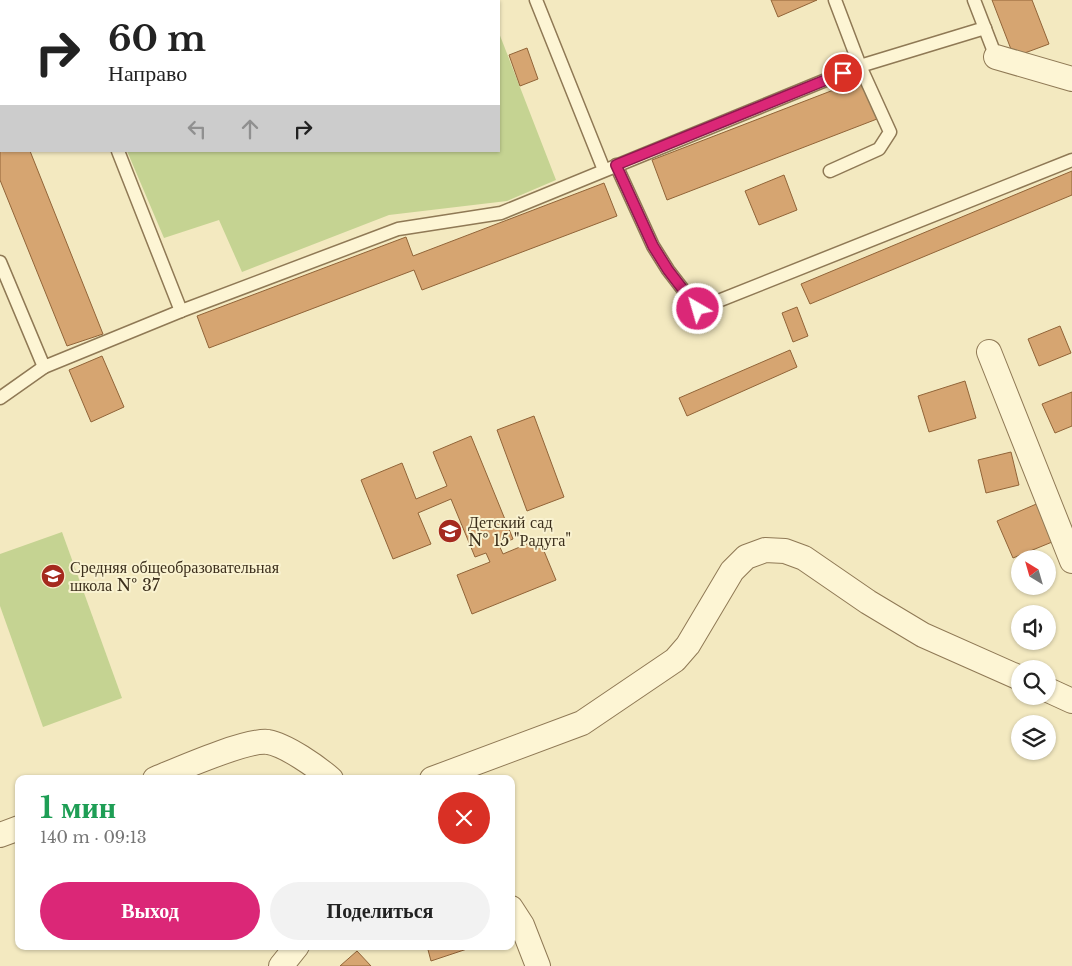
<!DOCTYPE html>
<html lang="ru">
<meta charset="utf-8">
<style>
:root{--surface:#fff;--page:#f2f2f2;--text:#222;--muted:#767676;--accent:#db2777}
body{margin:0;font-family:"Libre Baskerville",serif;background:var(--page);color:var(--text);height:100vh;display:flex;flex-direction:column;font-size:19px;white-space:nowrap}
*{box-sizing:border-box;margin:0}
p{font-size:16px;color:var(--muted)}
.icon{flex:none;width:28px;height:28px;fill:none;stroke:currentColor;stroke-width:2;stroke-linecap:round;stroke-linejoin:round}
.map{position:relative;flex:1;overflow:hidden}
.panel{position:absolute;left:15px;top:775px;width:500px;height:175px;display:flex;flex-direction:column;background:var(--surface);border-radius:10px;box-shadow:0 1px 4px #0004}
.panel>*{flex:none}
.top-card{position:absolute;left:0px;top:0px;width:500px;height:152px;box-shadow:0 1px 4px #0004;background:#fff;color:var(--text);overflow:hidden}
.needle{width:32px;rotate:323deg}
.fabs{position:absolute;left:1011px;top:550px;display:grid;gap:10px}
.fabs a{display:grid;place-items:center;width:45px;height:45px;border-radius:50%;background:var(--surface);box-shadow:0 1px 4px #0004;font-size:25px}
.pin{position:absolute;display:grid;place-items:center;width:42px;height:42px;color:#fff;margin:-21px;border:2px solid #fff;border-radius:50%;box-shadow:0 1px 5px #0007}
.me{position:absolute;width:55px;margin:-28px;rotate:322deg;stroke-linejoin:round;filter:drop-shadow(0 0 4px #0008)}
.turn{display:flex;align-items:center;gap:18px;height:105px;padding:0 25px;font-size:22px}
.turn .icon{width:65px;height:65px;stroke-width:2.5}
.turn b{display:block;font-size:35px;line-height:42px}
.lanes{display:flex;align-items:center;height:48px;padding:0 25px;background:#0003;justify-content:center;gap:25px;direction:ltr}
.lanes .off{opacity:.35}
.round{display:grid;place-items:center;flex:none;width:52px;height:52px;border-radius:26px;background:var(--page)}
.overview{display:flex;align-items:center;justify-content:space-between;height:85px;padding:0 25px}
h1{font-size:30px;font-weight:700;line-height:38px;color:#1e9e55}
.primary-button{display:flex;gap:10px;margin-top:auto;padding:10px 25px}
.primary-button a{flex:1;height:58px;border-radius:30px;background:var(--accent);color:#fff;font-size:20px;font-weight:700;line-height:58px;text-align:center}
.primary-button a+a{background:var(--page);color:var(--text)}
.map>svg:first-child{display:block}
.green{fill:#c5d392}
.building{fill:#d6a571;stroke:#916438}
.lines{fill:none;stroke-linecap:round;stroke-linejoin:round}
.service-casing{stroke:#8f7955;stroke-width:15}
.minor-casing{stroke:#8f7955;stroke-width:26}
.service{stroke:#fdf5d4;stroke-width:12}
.minor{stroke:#fdf5d4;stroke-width:24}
.route-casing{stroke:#8e194d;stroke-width:12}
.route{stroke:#db2777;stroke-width:9}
.labels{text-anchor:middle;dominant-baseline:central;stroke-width:4;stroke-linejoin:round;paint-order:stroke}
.poi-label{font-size:16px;fill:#3c2f1c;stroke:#f9f2d0;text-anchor:start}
</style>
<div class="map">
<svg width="1072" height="966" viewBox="0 0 1072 966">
<rect width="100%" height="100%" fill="#f3e9c0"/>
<g class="green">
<path d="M99,0H486V1H96Z"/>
<path d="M499,33L556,180L507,201L389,215L242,272L219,220L164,238L127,151H499Z"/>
<path d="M62,532L122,698L43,727L0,606V554Z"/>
</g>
<g class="building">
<path d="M771,0H817L778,17Z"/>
<path d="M992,0H1032L1049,44L1014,57Z"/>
<path d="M527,48L538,79L520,86L509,55Z"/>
<path d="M0,75L1,151H30L103,334L67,346L0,180Z"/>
<path d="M862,79L877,119L667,200L652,160Z"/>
<path d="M1072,171V195L810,304L801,284Z"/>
<path d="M784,175L797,210L759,225L745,191Z"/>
<path d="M604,183L617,216L422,290L414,270L209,348L197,316L406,237L413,256Z"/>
<path d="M797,307L808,336L793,342L782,313Z"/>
<path d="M1060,326L1071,353L1039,366L1028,339Z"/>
<path d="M790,350L797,367L687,416L679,398Z"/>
<path d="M102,356L124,407L91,422L69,370Z"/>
<path d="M965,381L976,418L929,432L918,396Z"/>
<path d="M1072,392V426L1055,433L1042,404Z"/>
<path d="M534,416L564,497L527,511L497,430Z"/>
<path d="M471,436L513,539L499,545L503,554L539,539L556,580L472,614L457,575L490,562L486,553L475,557L451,499L418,513L431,544L393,559L361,480L402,463L416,499L447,486L433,452Z"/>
<path d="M1011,452L1019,485L986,493L978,460Z"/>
<path d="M1041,502L1057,540L1013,558L997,521Z"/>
<path d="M427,946H466L467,949L431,961Z"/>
<path d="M357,951L371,966H340Z"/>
</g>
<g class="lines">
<g class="service-casing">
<g id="service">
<path d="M536,0L604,170"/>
<path d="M974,0L996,57"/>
<path d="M64,1L67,0"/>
<path d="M0,25H1"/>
<path d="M118,151L181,311L398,229L501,213L860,66L985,28"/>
<path d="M616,165L653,246L668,270L698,309L1072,160"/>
<path d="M830,171L879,149L890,132L860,66L835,0"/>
<path d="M0,262L44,367L181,311"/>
<path d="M0,398L44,367"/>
</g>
</g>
<g class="minor-casing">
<g id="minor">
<path d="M996,57L1072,79"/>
<path d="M989,352L1072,561"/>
<path d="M1048,690L1072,701"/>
<path d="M155,779C177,770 247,739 268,742C286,745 317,767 331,779"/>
<path d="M432,779L582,723L675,660L688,645L732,571L746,557L765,550L785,551L804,558L868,602L923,635L1020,678"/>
<path d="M0,835L19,828"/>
<path d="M511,908L522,925L538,966"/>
<path d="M281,966L297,946"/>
</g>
</g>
<use href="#service" class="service"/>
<use href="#minor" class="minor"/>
</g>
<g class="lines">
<g class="route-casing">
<path id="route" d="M698,309L668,270L653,246L616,165L843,73"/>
</g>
<use href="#route" class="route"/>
</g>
<defs>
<g id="school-disc" transform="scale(1.25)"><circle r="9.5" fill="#a52a1e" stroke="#f9f2d0"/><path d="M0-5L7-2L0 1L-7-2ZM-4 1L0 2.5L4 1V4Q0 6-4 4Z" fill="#fff"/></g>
</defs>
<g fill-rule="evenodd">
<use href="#school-disc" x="450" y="531"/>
<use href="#school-disc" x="53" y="576"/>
</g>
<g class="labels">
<g class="poi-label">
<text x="468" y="522">Детский сад<tspan x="468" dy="18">№ 15 "Радуга"</tspan></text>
<text x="70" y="567">Средняя общеобразовательная<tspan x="70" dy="18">школа № 37</tspan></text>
</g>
</g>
</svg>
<div class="fabs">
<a><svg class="needle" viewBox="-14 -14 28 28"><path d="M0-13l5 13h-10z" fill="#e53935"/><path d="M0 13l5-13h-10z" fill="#767676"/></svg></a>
<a><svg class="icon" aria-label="sound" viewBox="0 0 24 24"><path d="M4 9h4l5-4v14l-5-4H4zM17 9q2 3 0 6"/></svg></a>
<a><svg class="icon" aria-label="search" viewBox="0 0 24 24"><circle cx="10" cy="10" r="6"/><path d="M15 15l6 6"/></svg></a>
<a><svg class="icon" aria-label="layers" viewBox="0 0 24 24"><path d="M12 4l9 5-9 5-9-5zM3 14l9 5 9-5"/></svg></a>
</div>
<div class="pin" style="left:843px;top:73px;background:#d93025"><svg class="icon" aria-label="arrive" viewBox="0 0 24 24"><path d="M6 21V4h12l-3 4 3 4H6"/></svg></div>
<svg class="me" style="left:698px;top:309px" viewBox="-20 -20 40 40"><circle r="17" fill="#db2777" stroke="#fff" stroke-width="3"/><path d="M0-11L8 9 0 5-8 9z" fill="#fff"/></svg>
<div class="top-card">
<div class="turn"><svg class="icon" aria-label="right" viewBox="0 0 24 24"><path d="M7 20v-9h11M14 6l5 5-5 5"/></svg><div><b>60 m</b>Направо</div></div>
<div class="lanes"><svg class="icon off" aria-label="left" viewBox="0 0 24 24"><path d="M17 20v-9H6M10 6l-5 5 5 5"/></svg><svg class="icon off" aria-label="ahead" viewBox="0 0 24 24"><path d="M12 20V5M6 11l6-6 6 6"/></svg><svg class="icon" aria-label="right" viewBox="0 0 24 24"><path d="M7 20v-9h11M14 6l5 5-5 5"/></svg></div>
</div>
<section class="panel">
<div class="overview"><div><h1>1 мин</h1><p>140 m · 09:13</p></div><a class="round" style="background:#d93025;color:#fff"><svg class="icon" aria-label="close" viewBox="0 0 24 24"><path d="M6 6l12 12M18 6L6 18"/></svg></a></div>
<div class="primary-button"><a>Выход</a><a>Поделиться</a></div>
</section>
</div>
